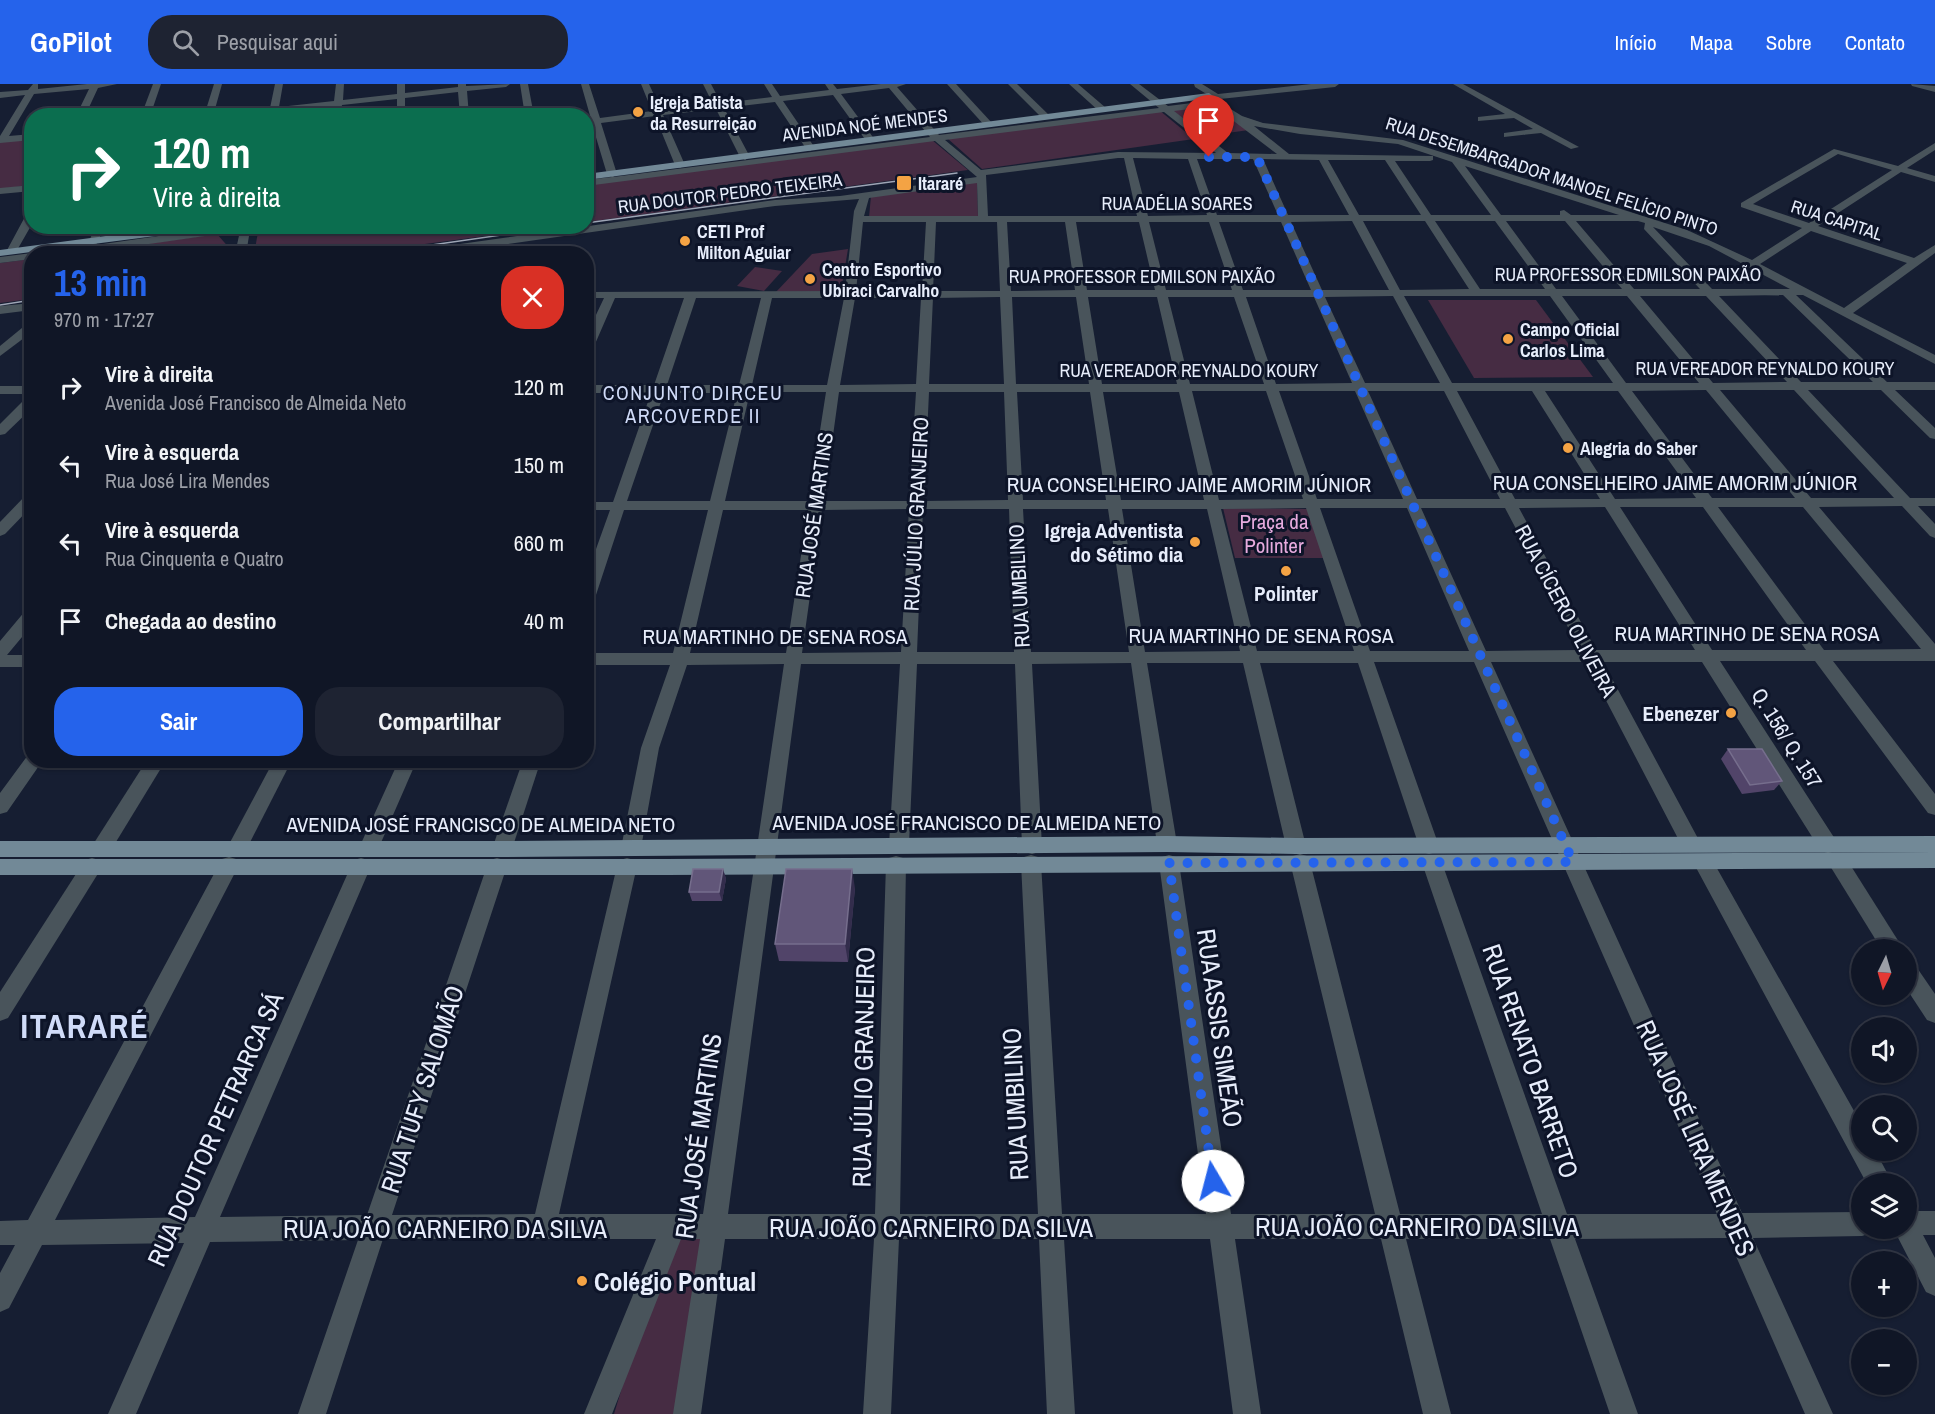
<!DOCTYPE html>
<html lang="pt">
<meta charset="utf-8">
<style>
:root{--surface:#101626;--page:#1e2332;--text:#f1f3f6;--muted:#9c9fa7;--line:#303543;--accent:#2563eb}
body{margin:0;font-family:"Archivo Narrow",sans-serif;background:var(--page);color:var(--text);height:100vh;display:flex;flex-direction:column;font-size:22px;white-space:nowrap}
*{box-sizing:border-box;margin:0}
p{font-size:20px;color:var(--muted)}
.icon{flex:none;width:33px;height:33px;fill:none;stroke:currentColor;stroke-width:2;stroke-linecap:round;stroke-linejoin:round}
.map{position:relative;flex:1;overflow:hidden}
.sheet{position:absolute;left:24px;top:162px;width:570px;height:522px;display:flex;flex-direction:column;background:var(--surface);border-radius:24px;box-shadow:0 2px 4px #0004,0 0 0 2px var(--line)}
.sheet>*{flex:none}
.banner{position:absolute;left:24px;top:24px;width:570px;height:126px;border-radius:24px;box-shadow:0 2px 4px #0004,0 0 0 2px var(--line);background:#0b6e4f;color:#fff;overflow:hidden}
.needle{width:39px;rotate:185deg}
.controls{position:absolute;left:1851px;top:855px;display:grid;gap:12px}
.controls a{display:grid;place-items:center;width:66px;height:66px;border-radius:50%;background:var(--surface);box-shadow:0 2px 4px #0004,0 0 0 2px var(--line);font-size:30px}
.pin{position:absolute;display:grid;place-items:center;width:51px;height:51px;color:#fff;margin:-62px -26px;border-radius:50% 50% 50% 0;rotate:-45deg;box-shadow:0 0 6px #0007}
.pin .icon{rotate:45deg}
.me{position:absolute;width:66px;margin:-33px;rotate:352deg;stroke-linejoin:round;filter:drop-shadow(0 0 4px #0008)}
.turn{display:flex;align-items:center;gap:21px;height:126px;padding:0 30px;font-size:27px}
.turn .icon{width:78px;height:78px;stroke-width:2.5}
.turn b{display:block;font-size:42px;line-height:51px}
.round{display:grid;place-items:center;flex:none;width:63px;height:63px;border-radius:24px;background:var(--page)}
.headline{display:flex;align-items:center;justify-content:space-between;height:102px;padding:0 30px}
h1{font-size:36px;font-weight:700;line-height:45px;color:var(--accent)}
.button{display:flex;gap:12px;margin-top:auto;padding:12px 30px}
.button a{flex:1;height:69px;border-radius:24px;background:var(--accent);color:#fff;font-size:24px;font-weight:700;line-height:69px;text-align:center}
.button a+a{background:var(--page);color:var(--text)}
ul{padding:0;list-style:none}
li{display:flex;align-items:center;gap:18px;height:78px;padding:0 30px}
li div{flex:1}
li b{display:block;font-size:22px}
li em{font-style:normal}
header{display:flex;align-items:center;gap:36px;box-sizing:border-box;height:84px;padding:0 30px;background:var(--accent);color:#fff}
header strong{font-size:28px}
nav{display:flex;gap:33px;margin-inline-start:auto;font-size:21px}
.search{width:420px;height:54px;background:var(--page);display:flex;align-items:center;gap:15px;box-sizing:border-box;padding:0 21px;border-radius:24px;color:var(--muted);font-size:22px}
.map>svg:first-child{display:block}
.green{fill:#462c43}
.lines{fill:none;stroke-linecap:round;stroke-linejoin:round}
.minor{fill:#49545b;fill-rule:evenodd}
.major{fill:#728997;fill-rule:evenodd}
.tram{stroke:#9ea5b5;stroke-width:1.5}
.wall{fill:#514469}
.shaded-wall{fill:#332d4c}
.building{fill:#615679;stroke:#766e8d;stroke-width:1.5}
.route{stroke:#2563eb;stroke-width:10;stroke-dasharray:0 18}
.poi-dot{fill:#f4a344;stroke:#0d1428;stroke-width:2}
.labels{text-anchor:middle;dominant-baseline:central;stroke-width:6;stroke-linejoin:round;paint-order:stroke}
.far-poi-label{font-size:18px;font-weight:bold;fill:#e7edfb;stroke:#0d1428;text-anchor:start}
.far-street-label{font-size:18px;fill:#e7edfb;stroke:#0d1428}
.far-quarter-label{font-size:20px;letter-spacing:1.5px;fill:#d0dbf8;stroke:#0d1428}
.street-label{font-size:21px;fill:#e7edfb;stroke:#0d1428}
.park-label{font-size:21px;fill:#e7abde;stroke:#0d1428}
.poi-label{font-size:21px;font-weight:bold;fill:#e7edfb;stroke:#0d1428;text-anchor:end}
.near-street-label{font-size:26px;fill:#e7edfb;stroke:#0d1428}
.near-poi-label{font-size:26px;font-weight:bold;fill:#e7edfb;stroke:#0d1428;text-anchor:start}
.near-district-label{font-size:33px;font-weight:bold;letter-spacing:1.5px;fill:#d0dbf8;stroke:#0d1428}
</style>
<header>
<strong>GoPilot</strong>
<div class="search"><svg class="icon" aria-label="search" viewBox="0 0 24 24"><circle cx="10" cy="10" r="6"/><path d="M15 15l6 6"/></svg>Pesquisar aqui</div>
<nav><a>Início</a><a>Mapa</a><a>Sobre</a><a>Contato</a></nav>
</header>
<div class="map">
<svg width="1935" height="1330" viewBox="0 0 1935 1330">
<rect width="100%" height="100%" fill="#161e32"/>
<g class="green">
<path d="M1218,22L1249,46L1206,52L1169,24Z"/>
<path d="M1159,26L1194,55L982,85L947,54Z"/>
<path d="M31,55V101L0,105V58Z"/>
<path d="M932,56L968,86L587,138L586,100Z"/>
<path d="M977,98L978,133H869L871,112Z"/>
<path d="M259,143H553L357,169L254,170Z"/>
<path d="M217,150L231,166V170H71Z"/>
<path d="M848,165L841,207L776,208L812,170Z"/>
<path d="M31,175V215L0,219V179Z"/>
<path d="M755,183L782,187L764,207L737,202Z"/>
<path d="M1428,216H1536L1593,293L1474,294Z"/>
<path d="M1223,424L1310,425L1326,474H1235Z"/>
<path d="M710,1154L682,1330H614L631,1274L673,1156Z"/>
</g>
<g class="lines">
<g class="minor">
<path d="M33,0H38V5L87,0H117L98,4L85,32H76L89,5L34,10L9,52L32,50V56L0,59V52L25,11L0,14V8L28,6Z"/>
<path d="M153,0H161L150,32H141Z"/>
<path d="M214,0H222L213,32H204Z"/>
<path d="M275,0H283L279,23L334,17L336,0H344L343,16L397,10V0H405V9L458,3V0H466V2L510,0L506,3L467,7L469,32H460L458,8L405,14V32H397V15L342,21L340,32H334L333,22L278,28V32H269V29L218,32L270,24Z"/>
<path d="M520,0H528L534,32H525Z"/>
<path d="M581,0H589L600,34L652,27L641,0H649L661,26L713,20L703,0H711L721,19L772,13L764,0H772L780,12L829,6L825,0H833L837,5L881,0H906L897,3L939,51L1159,24L1130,0H1139L1168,22L1216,16L1242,32L1263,39L1403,56L1687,146L1752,176L1802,144L1741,123V119L1834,65L1898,82L1935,59V66L1907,84L1935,92V98L1901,88L1818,142L1914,174L1935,161V169L1853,229L1935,271V280L1803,211H1796L1887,298H1935V306H1895L1935,344V355L1930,354L1881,306H1808L1910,414H1935V422H1918L1935,440V454L1930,452L1902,422L1819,423L1935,560V577H1833L1935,710V731L1928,729L1815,577H1720L1835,755L1838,761L1835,767L1828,769L1821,767L1702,578H1603L1701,760L1698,766L1691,768L1684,766L1586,578H1491L1742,1129L1862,1128V1144H1873L1871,1149L1862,1152L1753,1154L1833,1330H1805L1728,1154L1575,1155L1638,1330H1610L1550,1155H1406L1451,1330H1423L1381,1155H1235L1261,1330H1233L1210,1155H1064L1075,1330H1047L1039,1155H899L891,1330H863L874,1155H725L701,1330H673L700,1155H681L612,1330H584L656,1155H383L326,1330H298L358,1156L210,1158L136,1330H108L184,1159L42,1161L9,1224L0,1228V1189L15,1161H0V1137L28,1136L222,775L229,773L236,775L239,781L55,1136L195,1133L351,782L354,776L361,774L368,776L371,782L220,1133L367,1131L487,782L490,776L497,774L504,776L507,782L392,1131L535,1130L617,782L620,776L627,774L634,776L637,782L559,1130H703L784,580L687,581L659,664L641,764L638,770L631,772L624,770L621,764L641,664L670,581H586V569H673L708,426H624L594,517L586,522V493L610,426H586V418H613L651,309H586V301H654L684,214H615L592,267L586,271V252L604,214H586V208L845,207L854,127L859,115L775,122L437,170H405L410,167L775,116L840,112L977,93L935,57L586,102V96L612,93L607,90L592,40L586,41V35H591ZM889,4L930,53L613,93L617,90L601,39L655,32L675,81L680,84L685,81L663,31L716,25L740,73L745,76L750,73L724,24L775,18L807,66L810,67L815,64L783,17L833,11L867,58L870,59L875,56L841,10ZM1214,22L1277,70L1228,69L1174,27ZM1164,28L1216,69L1118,68L981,86L945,56ZM1254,42L1300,50L1398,60L1452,78L1491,131H1431L1395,77H1430L1433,76V72L1289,70ZM1838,70L1892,86L1809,139L1753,120ZM1118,74H1124L1137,132H988L986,91ZM1133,74L1188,75L1207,131L1148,132ZM1197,75H1253L1278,131H1217ZM1263,75L1319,76L1349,131H1288ZM1328,76H1385L1421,131H1359ZM1465,82L1619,131H1571L1564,126L1560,127V131H1501ZM977,99L978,132H864L869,114ZM1352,137L1389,206H1322L1291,138ZM1363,137H1425L1469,205L1400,206ZM1435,137H1495L1545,205H1480ZM1506,137H1565L1622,205H1556ZM1576,137H1638L1645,139L1644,145L1700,205H1634ZM863,138H926L922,207H856ZM936,138H997L1000,207H933ZM1007,138H1065L1075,206L1011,207ZM1076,138H1139L1155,206H1087ZM1149,138H1209L1232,206H1166ZM1219,138H1281L1311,206H1243ZM1653,143L1709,162L1790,205H1712ZM1811,147L1907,179L1844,224L1760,180ZM1783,211L1873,298H1801L1719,212ZM1393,212L1440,299H1365L1325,213ZM1404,212H1550L1613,299H1452ZM1562,212H1627L1699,299H1626ZM1640,212H1706L1787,298L1713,299ZM1000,213L1004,300H929L933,214ZM1012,213H1076L1089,300H1016ZM1088,213H1157L1177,300H1102ZM1168,213H1234L1264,300H1190ZM1246,213H1314L1352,299L1276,300ZM696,214H761L739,301H667ZM772,214H844L827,301H752ZM855,214H921L916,300L840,301ZM1706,306L1795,414H1712L1632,307ZM1720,306H1794L1894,414H1811ZM1192,307H1266L1303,415L1219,416ZM1279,307H1355L1403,415H1317ZM1368,307H1444L1500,415H1417ZM1457,307H1532L1600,415H1515ZM1545,307H1618L1696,414L1615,415ZM750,308H826L809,417H725ZM839,308H916L909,417H824ZM929,308H1004L1008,416L924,417ZM1017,308H1090L1106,416H1023ZM1103,308H1179L1204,416H1121ZM664,309H737L710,417H627ZM1605,423L1695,566H1596L1519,424ZM1620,423H1703L1806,566H1712ZM1718,423H1803L1921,565L1824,566ZM1306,424L1354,567H1257L1221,425ZM1320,424H1407L1469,567H1370ZM1421,424H1505L1580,566L1486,567ZM909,425L901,568L802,569L822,426ZM923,425H1009L1014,568H917ZM1023,425H1108L1129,568H1031ZM1122,425H1207L1240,567L1145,568ZM723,426H808L786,569H690ZM1374,578H1474L1717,1130H1567L1442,779L1439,773L1432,771L1425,773L1422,779L1542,1130H1400L1310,778L1307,772L1300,770L1293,772L1290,778L1375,1130H1231L1179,779L1176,773L1169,771L1162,773L1159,779L1206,1130H1062L1041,779L1038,773L1031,771L1024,773L1021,779L1038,1130H900L906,780L903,774L896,772L889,774L886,780L875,1130H728L801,580H900L889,761L892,767L899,769L906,767L909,761L917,580H1015L1022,762L1025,768L1032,770L1039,768L1042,762L1032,580L1131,579L1157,760L1160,766L1167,768L1174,766L1177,760L1147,579H1243L1286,762L1289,768L1296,770L1303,768L1306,762L1260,579H1358L1419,762L1422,768L1429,770L1436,768L1439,762Z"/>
<path d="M947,0H956L992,39V43H986Z"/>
<path d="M1008,0H1017L1049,31V35H1043Z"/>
<path d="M1069,0H1078L1106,24V28H1100Z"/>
<path d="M1194,0H1202L1218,10L1311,0H1339L1335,3L1220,15L1213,14L1195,3Z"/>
<path d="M1453,0H1463L1579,63L1571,65L1541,49L1504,53V49L1533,45L1514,34L1478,37V33L1505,30Z"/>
<path d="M1911,0L1935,2V8L1912,2Z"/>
<path d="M32,101V107L0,110V104Z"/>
<path d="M32,126V140L16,168L15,170H7L6,168L27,129Z"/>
<path d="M95,142H105L96,161L228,142H260L250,146L246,170H235L240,147L79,170H47L52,167L93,161L89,158Z"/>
<path d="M32,169L35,170H32V175L0,179V173Z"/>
<path d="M32,219V226L0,230V222Z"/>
<path d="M28,239H32V248L0,272V262Z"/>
<rect x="0" y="302" width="32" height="8"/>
<path d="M32,312V324L5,350L0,351V340L27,313Z"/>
<path d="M32,409V422L5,450L0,452V438L27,410Z"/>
<path d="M32,525V541L7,571H32V583H0V557L26,526Z"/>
<path d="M32,670V676H43L7,728L0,730V709L28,671Z"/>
<path d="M147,676H166L108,771L101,773L94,771L91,765L94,759Z"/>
<path d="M274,676H292L244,770L237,772L230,770L227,764Z"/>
<path d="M399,676H417L376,770L369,772L362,770L359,764Z"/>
<path d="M523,676H541L512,765L509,771L502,773L495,771L492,765Z"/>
<path d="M1837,769L1844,771L1904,866H1882L1827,777L1830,771Z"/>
<path d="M1703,770L1710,772L1862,1041V1066H1875L1893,1100H1867L1693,778L1696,772Z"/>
<path d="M92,774L99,776L102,782L99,788L8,934L0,937V908L85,776Z"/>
<path d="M1906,876L1913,878L1935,910V939L1927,936L1906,904Z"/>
<path d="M1906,1127H1935V1151H1923L1935,1174V1212L1926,1208L1893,1144H1906Z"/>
</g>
<g class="major">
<path d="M1209,9L1213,12L1212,14L586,96V90Z"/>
<path d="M181,142H215L210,145L0,172V166Z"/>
<path d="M1167,752L1296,754L1935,752V768L1296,770L1167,768L502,773H0V757H502Z"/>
<path d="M1935,768V784L666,791H0V775H666Z"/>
</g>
<g class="tram">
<path d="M586,139L957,89"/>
<path d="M369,170L564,142"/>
<path d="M0,221L32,216"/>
</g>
</g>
<g class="wall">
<path d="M1728,665L1782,697L1774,706L1742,710L1721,675Z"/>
<path d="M723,785L726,795L722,817H692L689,808Z"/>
<path d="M855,804L848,878L779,877L775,860Z"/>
</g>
<g class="shaded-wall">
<path d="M723,785L726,795L722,817L719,808Z"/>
<path d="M852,785L855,804L848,878L845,860Z"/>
</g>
<g class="building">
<path d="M482,166V170H462V168Z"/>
<path d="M1728,665H1762L1782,697L1750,701Z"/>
<path d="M693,785H723L719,808H689Z"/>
<path d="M786,785H852L845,860H775Z"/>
</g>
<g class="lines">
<path class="route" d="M1209,73H1257L1573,778L1169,779L1213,1097"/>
</g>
<g class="poi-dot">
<circle cx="638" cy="28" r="6"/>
<rect x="896" y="91" width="16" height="16" rx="3"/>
<circle cx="685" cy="157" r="6"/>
<circle cx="810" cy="195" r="6"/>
<circle cx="1508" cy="255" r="6"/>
<circle cx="1568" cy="364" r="6"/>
<circle cx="1195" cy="458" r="6"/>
<circle cx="1286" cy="487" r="6"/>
<circle cx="1731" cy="629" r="6"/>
<circle cx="582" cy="1197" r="6"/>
</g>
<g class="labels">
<g class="far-poi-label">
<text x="650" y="18">Igreja Batista<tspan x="650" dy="21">da Resurreição</tspan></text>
<text x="918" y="99">Itararé</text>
<text x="697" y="147">CETI Prof<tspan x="697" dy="21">Milton Aguiar</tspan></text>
<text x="822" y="185">Centro Esportivo<tspan x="822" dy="21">Ubiraci Carvalho</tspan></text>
<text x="1520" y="245">Campo Oficial<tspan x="1520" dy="21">Carlos Lima</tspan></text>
<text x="1580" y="364">Alegria do Saber</text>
</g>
<g class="far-street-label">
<text transform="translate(865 41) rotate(-7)">AVENIDA NOÉ MENDES</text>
<text transform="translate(1552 92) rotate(18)">RUA DESEMBARGADOR MANOEL FELÍCIO PINTO</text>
<text transform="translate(730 109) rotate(-7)">RUA DOUTOR PEDRO TEIXEIRA</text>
<text x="1177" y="119">RUA ADÉLIA SOARES</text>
<text transform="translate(1837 136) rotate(18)">RUA CAPITAL</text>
<text x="1628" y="190">RUA PROFESSOR EDMILSON PAIXÃO</text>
<text x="1142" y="192">RUA PROFESSOR EDMILSON PAIXÃO</text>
<text x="1765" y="284">RUA VEREADOR REYNALDO KOURY</text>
<text x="1189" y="286">RUA VEREADOR REYNALDO KOURY</text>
</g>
<g class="far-quarter-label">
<text x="693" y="308">CONJUNTO DIRCEU<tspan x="693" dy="23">ARCOVERDE II</tspan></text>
</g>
<g class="street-label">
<text x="1675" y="398">RUA CONSELHEIRO JAIME AMORIM JÚNIOR</text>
<text x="1189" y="400">RUA CONSELHEIRO JAIME AMORIM JÚNIOR</text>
<text transform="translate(916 430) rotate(-87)">RUA JÚLIO GRANJEIRO</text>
<text transform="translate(814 431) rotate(-82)">RUA JOSÉ MARTINS</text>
<text transform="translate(1019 502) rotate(-93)">RUA UMBILINO</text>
<text transform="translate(1566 527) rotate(62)">RUA CÍCERO OLIVEIRA</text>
<text x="1747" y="549">RUA MARTINHO DE SENA ROSA</text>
<text x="1261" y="551">RUA MARTINHO DE SENA ROSA</text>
<text x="775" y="552">RUA MARTINHO DE SENA ROSA</text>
<text transform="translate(1787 654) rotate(58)">Q. 156/ Q. 157</text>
<text x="967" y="738">AVENIDA JOSÉ FRANCISCO DE ALMEIDA NETO</text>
<text x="481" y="740">AVENIDA JOSÉ FRANCISCO DE ALMEIDA NETO</text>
</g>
<g class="park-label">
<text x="1274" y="437">Praça da<tspan x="1274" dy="24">Polinter</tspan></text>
</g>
<g class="poi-label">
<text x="1183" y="446">Igreja Adventista<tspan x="1183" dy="24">do Sétimo dia</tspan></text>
<text x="1286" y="509" text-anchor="middle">Polinter</text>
<text x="1719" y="629">Ebenezer</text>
</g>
<g class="near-street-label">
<text transform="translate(1220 944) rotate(82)">RUA ASSIS SIMEÃO</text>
<text transform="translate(1531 977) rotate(71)">RUA RENATO BARRETO</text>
<text transform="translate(863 983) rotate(-89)">RUA JÚLIO GRANJEIRO</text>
<text transform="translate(422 1005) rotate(-72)">RUA TUFY SALOMÃO</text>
<text transform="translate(1015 1020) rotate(-93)">RUA UMBILINO</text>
<text transform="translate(215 1045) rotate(-66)">RUA DOUTOR PETRARCA SÁ</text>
<text transform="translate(698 1052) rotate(-82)">RUA JOSÉ MARTINS</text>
<text transform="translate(1696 1054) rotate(66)">RUA JOSÉ LIRA MENDES</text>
<text x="1417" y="1142">RUA JOÃO CARNEIRO DA SILVA</text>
<text x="931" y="1143">RUA JOÃO CARNEIRO DA SILVA</text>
<text x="445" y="1144">RUA JOÃO CARNEIRO DA SILVA</text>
</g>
<g class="near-poi-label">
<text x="594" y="1197">Colégio Pontual</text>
</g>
<g class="near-district-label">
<text x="85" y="942">ITARARÉ</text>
</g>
</g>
</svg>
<div class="controls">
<a><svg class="needle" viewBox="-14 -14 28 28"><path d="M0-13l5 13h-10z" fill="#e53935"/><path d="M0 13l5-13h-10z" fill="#9c9fa7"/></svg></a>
<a><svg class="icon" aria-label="sound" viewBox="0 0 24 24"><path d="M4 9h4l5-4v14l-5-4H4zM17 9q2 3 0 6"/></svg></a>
<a><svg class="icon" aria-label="search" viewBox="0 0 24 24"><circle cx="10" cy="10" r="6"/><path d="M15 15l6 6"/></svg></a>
<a><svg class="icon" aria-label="layers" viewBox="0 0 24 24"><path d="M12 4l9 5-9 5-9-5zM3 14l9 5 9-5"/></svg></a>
<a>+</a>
<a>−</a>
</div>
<div class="pin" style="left:1209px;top:73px;background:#d93025"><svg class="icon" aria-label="arrive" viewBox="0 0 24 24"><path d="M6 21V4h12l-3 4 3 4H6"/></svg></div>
<svg class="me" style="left:1213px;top:1097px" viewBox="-20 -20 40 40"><circle r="19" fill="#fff"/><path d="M0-13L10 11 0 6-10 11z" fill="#2563eb"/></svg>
<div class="banner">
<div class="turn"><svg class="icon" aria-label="right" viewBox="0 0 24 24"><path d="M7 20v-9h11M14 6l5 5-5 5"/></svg><div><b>120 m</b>Vire à direita</div></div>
</div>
<section class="sheet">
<div class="headline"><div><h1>13 min</h1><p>970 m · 17:27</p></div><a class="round" style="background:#d93025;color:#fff"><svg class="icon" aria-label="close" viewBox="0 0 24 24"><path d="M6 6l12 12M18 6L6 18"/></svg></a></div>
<ul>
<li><svg class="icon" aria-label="right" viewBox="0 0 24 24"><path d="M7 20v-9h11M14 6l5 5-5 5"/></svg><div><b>Vire à direita</b><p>Avenida José Francisco de Almeida Neto</p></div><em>120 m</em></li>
<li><svg class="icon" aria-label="left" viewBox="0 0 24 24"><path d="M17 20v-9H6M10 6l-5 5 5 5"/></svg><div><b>Vire à esquerda</b><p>Rua José Lira Mendes</p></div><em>150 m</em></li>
<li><svg class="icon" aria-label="left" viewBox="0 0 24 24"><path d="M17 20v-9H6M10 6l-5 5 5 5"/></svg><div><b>Vire à esquerda</b><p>Rua Cinquenta e Quatro</p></div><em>660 m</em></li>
<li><svg class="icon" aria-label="arrive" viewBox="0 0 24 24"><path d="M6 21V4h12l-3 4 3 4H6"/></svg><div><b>Chegada ao destino</b></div><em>40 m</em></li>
</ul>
<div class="button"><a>Sair</a><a>Compartilhar</a></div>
</section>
</div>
